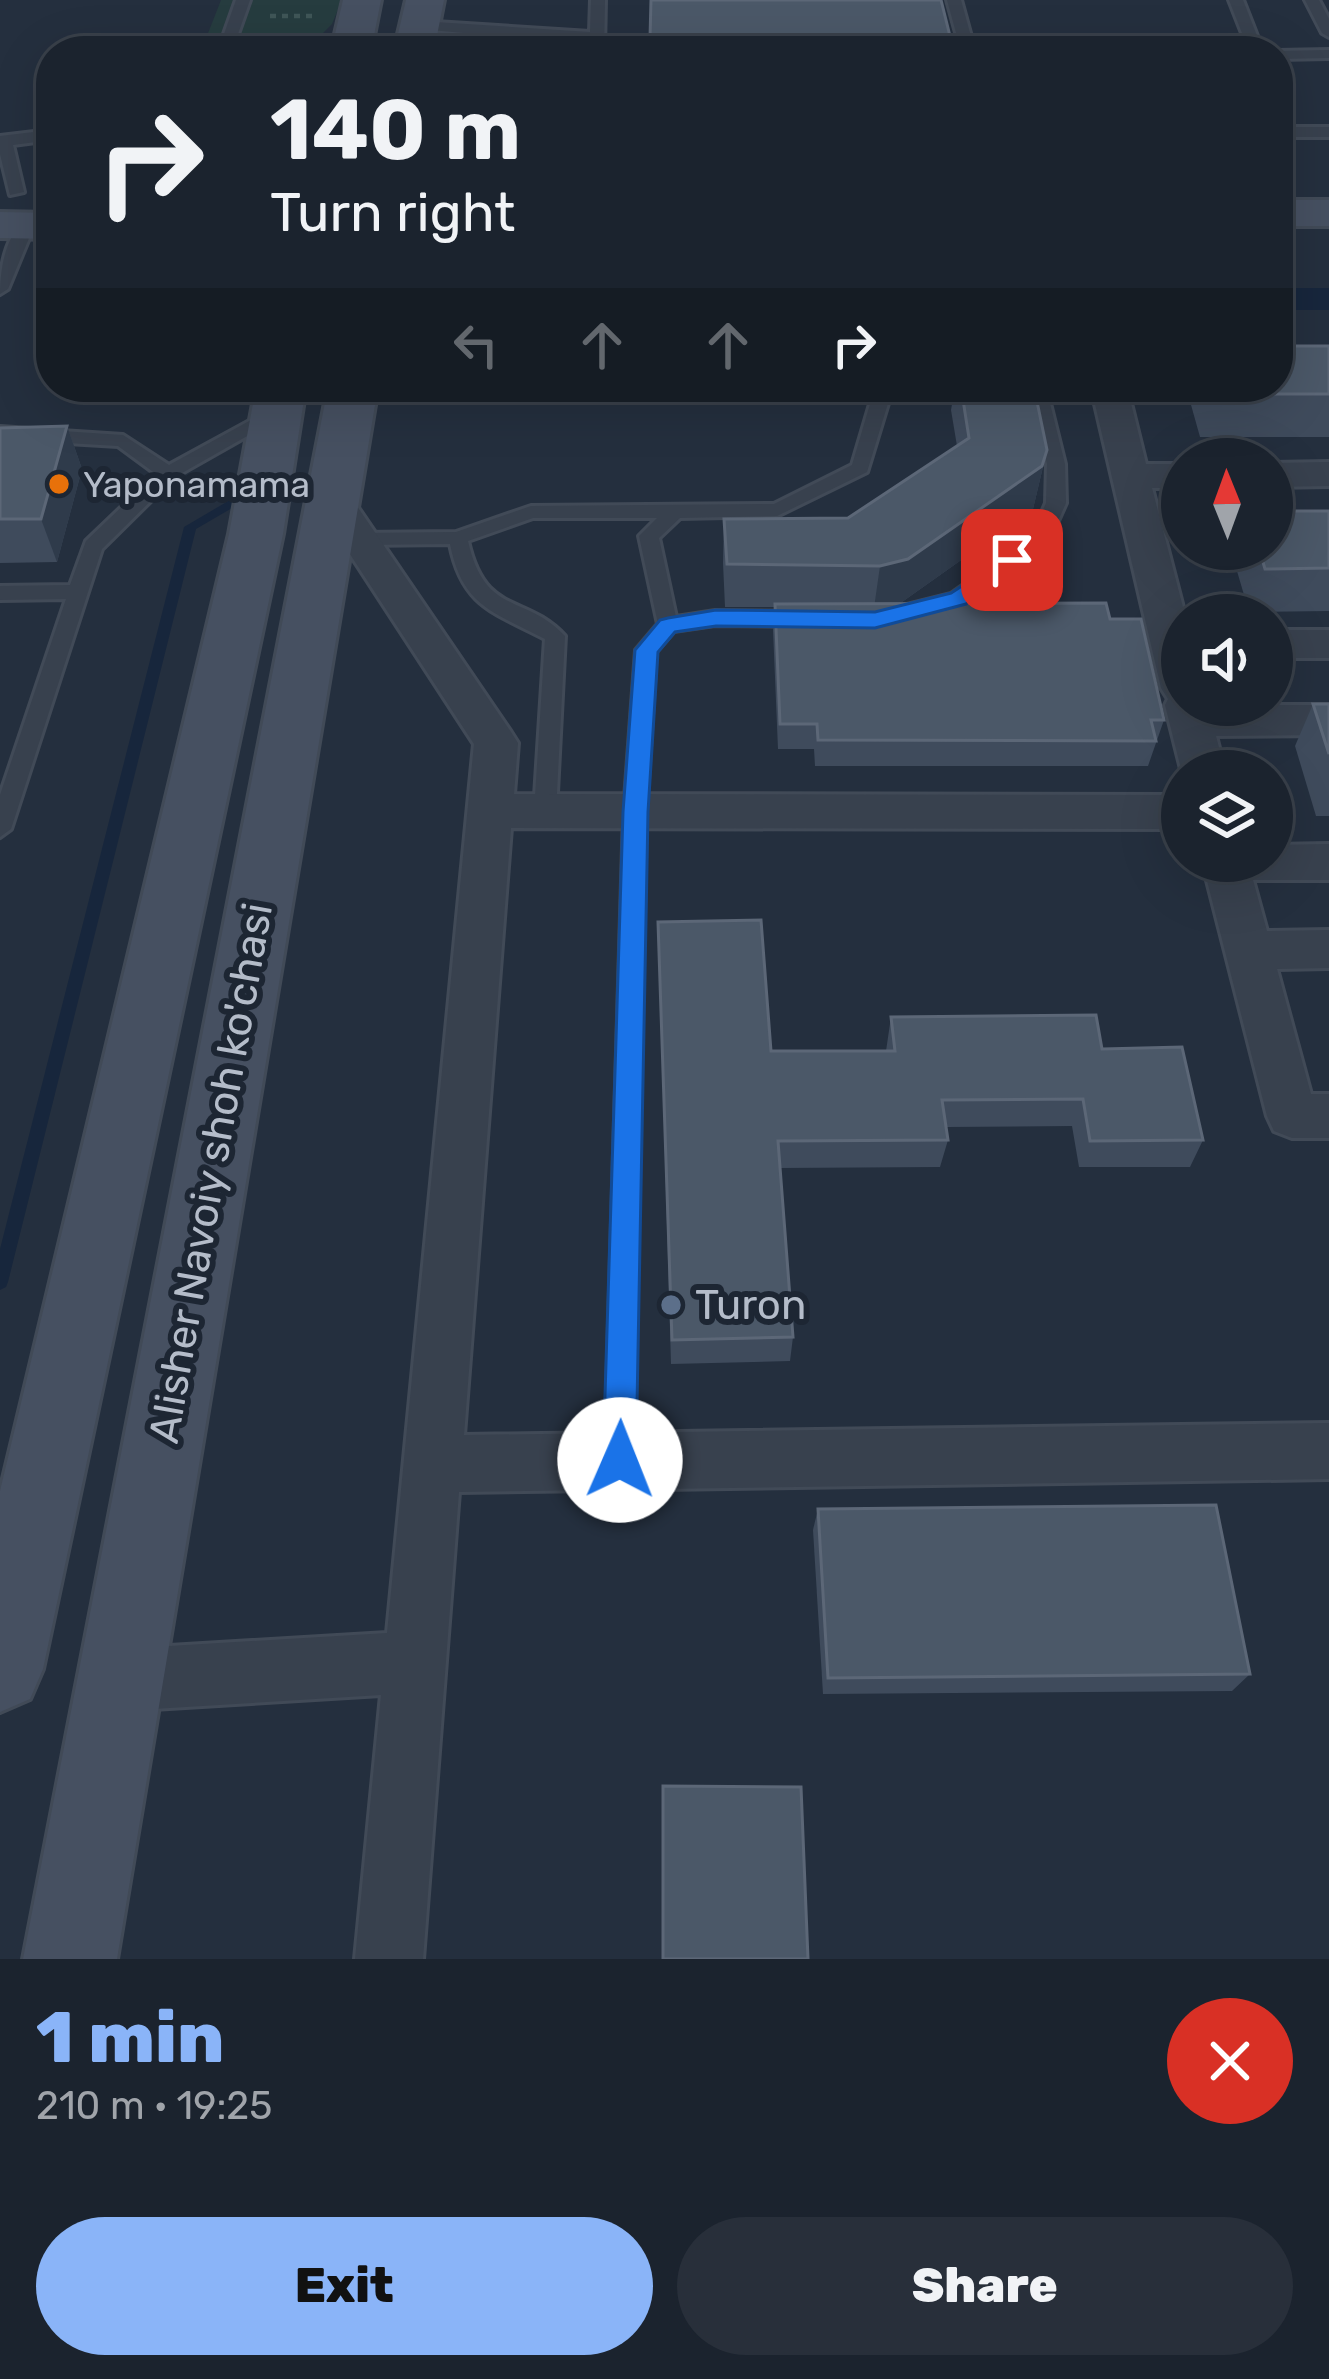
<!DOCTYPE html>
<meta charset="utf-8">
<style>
:root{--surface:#1b232e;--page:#282f3a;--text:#f1f3f6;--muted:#a0a4aa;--line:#39404a;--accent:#8ab4f8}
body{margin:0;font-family:Rubik,sans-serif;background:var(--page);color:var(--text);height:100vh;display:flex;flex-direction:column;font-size:45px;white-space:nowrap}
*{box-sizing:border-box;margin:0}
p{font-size:39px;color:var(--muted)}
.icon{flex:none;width:66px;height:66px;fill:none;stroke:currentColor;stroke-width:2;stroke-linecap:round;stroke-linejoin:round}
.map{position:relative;height:1959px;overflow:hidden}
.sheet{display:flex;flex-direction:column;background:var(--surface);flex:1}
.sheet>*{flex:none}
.guide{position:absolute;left:36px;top:36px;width:1257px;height:366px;border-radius:48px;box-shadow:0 12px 48px #0002,0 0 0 3px var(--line);background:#1b232e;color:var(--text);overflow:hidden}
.needle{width:78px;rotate:359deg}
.tools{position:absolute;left:1161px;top:438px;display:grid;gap:24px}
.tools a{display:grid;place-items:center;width:132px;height:132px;border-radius:50%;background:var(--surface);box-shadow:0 12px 48px #0002,0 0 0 3px var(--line);font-size:60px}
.pin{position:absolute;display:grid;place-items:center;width:102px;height:102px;color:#fff;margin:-51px;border-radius:24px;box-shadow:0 6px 18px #0006}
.me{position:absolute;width:132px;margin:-66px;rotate:1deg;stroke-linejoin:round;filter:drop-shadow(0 0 9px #0008)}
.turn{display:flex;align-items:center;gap:42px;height:252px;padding:0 36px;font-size:54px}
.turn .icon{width:156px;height:156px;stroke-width:2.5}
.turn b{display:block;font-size:84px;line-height:102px}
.lanes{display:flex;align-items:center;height:114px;padding:0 36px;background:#0003;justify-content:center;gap:60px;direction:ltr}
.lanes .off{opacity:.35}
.round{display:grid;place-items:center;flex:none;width:126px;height:126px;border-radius:63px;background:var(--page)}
.headline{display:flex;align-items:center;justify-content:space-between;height:204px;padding:0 36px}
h1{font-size:72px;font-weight:800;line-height:90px;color:var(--accent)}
.primary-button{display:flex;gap:24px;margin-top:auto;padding:24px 36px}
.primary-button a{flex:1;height:138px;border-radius:72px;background:var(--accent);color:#111;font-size:48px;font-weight:800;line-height:138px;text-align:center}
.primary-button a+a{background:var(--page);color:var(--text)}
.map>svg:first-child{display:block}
.green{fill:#263c3f}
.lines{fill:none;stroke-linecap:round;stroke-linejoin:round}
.stream{fill:#17263c;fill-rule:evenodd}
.canal{fill:#17263c;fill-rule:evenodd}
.service-casing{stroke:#414a57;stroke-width:6}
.minor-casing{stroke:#414a57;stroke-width:6}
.secondary-casing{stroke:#414a57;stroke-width:6}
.path{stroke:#3f5557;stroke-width:4.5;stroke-dasharray:6 6;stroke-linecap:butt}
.service{fill:#38414e;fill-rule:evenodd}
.minor{fill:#38414e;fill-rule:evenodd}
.secondary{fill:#465061;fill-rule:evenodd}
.wall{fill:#3f4b5c}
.shaded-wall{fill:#2f3b4b}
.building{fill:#4b5868;stroke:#5c6777;stroke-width:3}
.route{fill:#1a73e8;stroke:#114b97;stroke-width:3}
.food-dot{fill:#e8710a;stroke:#1d2633;stroke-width:4.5}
.service-dot{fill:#5c6f8a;stroke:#1d2633;stroke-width:4.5}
.labels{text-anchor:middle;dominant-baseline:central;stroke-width:12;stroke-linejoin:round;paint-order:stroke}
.far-poi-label{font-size:36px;fill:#b4bcc9;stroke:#1d2633;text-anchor:start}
.street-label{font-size:42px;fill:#b4bcc9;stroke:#1d2633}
.poi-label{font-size:42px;fill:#b4bcc9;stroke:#1d2633;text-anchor:start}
</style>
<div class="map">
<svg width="1329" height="1959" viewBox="0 0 1329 1959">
<rect width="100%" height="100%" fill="#242f3e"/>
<path class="green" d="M221,0H342L332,24L305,51H201Z"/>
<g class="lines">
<path class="stream" d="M247,490L253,494L251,497L196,529L8,1282L6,1287L0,1290V1249L184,527Z"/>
<g class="canal">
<rect x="1278" y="288" width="51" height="22"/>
<path d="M412,387H455C445,402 432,404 415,400L409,392Z"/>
</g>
<g class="service-casing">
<g id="service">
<path d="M236,0H250L232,51H218Z"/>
<path d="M591,0H605L604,51H590V40L524,38L534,51H519L508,37L420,29L413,25L420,21L590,32Z"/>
<path d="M947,0H961L975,51H961Z"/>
<path d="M1229,0H1243L1263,51H1249Z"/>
<path d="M1305,0H1319L1329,19V37L1322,33Z"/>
<path d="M1329,50V58L1278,59L1277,51Z"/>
<rect x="1278" y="127" width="51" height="10"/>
<path d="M51,130V140L13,145L24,192L10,195L0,154V136Z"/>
<path d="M26,221L34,226L8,289L0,294C0,271 5,234 26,221Z"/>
<path d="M875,387H893L867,472L777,516L680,518L659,538L676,617L715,611L804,612L814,619L804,626L715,625L674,631L656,652L646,812L633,1460L629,1470L619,1474L609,1470L605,1460L624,812L636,650L658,624L639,536L657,518H533L468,541C485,617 525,593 565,636L556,812L545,820L534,812L545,639C493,612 462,606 450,544L360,545L350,539L360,533L456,532L531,506L774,504L852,465Z"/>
<path d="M1028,387H1046L1065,464L1066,503L1049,541L965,604L910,618L903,616V606L951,594L1031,537L1046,503L1047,464Z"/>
<path d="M273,408L282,414L279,418L175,477L102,549L11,829L0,837V795L66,599L0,600V586L70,585L86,541L156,474L118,446L0,439V427L123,435L169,465Z"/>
</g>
</g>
<g class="minor-casing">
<g id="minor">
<path d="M1091,387H1127L1146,464H1182V488H1152L1185,615L1182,705H1329V735L1216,736L1225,771L1182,773L1165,705L1168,699L1161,688Z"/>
<path d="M1329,462V486L1272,487V463Z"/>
<path d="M333,487L346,490L511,732L518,743L514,794L1182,795V829L511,828L464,1435L1329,1423V1479L459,1492L423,1959H355L381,1695L120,1711L98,1702L89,1680L98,1658L120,1649L387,1633L474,744L314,499L320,490Z"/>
<rect x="1272" y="630" width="57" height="28"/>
<path d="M1329,844V880H1253L1267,931L1329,930V968L1277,969L1311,1094H1329V1138H1292L1274,1131L1267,1116L1202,861H1272V845Z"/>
</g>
</g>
<g class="secondary-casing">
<g id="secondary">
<path d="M343,0H381L371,51H331Z"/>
<path d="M406,0H444L434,51H394Z"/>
<rect x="1278" y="200" width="51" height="26"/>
<path d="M0,212L51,213V239L0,238Z"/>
<path d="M256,387H306L283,534L43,1669L30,1699L0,1712V1491L229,534Z"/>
<path d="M328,387H378L117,1959H23Z"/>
</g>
</g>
<g class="path">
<path d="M270,16H315"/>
<path d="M188,51L194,35"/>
</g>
<use href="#service" class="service"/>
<use href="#minor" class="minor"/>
<use href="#secondary" class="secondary"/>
</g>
<g class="wall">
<path d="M1329,346V437H1200L1186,387H1278Z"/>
<path d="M955,387H1034L1047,450L1033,509L902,602L893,604L1110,619L1164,720L1148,766H815L814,749H778L773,630L774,607H725L723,563L724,519L848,518L957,446L951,410Z"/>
<path d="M67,426L82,469L57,562L0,563V428Z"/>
<path d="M1329,511V611L1249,612L1232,554L1233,549H1272Z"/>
<path d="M1313,704H1329V816H1316L1295,746Z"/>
<path d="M659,952L771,1051H886L891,1017L1102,1049L1203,1140L1190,1167H1079L1072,1126L946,1127L948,1140L940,1167L780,1168L793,1337L790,1361L671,1364Z"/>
<path d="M818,1509L1250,1674L1232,1691L823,1694L813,1530Z"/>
</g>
<g class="shaded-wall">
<path d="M67,426L82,469L57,562L41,519Z"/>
<path d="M1047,450L1033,509L902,602L874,608L880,566Z"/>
</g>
<g class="building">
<path d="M651,0H941L952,44L962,45L963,51H655L650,38Z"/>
<path d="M1278,346H1329V394H1213L1211,387H1278Z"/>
<path d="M961,387H1034L1047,450L1042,466L908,559L880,566L727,564L724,519L848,518L969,438Z"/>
<path d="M67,426L41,519H0V428Z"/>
<path d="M1272,511H1329V568L1265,569L1259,549H1272Z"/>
<path d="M1106,603L1110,619H1141L1164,720H1151L1156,741L818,740L817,724H780L775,604Z"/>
<path d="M1313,704H1329V754Z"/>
<path d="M761,920L771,1051H895L891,1017L1096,1015L1102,1049L1182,1047L1203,1140L1090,1141L1083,1099L942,1100L948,1140L778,1141L793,1337L672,1340L658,922Z"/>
<path d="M1216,1505L1250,1674L828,1678L818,1509Z"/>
<path d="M663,1786L801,1787L808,1959H663Z"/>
</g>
<path class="route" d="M1012,553L1023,560L1020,565L966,604L875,628L716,626L675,632L658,652L648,812L636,1460L631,1472L620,1476L608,1472L603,1460L623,812L635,650L660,620L668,618L716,610L875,612L951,593Z"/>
<circle class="food-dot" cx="59" cy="484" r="12"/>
<circle class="service-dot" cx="671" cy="1305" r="12"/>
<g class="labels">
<g class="far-poi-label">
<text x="83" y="484">Yaponamama</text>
</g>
<g class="street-label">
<text transform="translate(211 1173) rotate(-80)">Alisher Navoiy shoh ko'chasi</text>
</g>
<g class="poi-label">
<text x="695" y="1305">Turon</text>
</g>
</g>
</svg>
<div class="tools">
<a><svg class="needle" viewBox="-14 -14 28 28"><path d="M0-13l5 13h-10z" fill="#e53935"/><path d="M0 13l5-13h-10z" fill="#a0a4aa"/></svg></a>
<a><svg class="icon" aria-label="sound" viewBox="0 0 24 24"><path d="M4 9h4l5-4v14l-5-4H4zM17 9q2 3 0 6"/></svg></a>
<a><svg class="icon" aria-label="layers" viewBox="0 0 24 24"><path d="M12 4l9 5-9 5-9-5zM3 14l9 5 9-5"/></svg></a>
</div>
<div class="pin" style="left:1012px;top:560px;background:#d93025"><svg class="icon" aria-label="arrive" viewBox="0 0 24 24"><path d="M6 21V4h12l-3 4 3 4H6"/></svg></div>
<svg class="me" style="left:620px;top:1460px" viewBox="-20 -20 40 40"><circle r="19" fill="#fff"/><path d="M0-13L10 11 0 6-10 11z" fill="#1a73e8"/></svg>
<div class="guide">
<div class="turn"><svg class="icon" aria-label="right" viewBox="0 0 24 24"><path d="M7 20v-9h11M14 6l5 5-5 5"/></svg><div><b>140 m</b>Turn right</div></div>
<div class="lanes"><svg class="icon off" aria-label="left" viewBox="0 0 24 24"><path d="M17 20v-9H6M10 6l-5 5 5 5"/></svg><svg class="icon off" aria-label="ahead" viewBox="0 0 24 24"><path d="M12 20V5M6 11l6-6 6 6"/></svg><svg class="icon off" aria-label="ahead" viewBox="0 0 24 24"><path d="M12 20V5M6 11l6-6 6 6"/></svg><svg class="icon" aria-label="right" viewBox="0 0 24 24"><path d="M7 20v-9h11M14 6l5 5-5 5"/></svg></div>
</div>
</div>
<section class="sheet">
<div class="headline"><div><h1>1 min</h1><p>210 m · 19:25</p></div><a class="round" style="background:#d93025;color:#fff"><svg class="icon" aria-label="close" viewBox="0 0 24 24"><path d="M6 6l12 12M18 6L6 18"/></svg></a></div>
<div class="primary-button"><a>Exit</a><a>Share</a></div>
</section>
